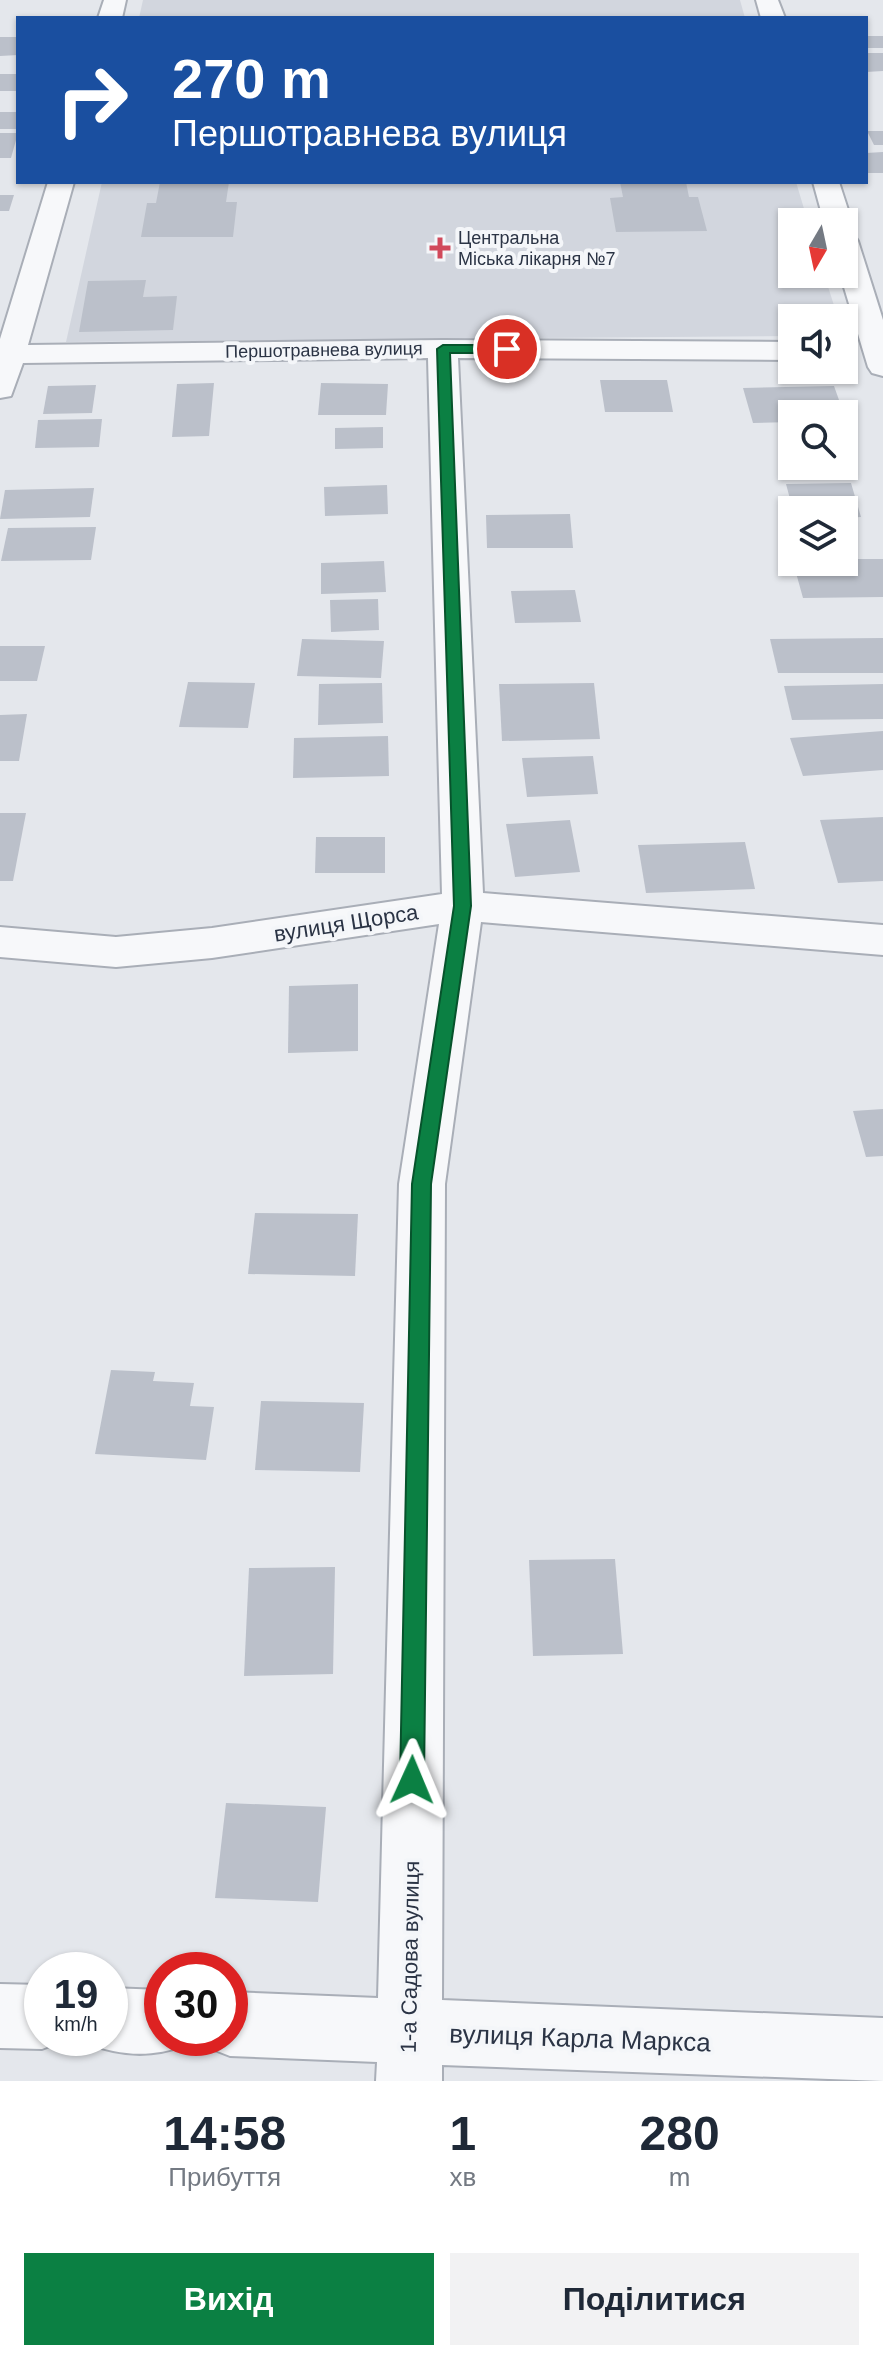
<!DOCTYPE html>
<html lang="uk">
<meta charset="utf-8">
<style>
:root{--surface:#fff;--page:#f2f2f3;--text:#1f2937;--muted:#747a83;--accent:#0b8043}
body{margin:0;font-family:Helvetica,sans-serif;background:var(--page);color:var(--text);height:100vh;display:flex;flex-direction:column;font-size:30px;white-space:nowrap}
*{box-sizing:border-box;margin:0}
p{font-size:26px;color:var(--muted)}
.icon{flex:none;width:44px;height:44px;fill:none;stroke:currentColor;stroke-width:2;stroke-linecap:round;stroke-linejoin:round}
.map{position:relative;height:2081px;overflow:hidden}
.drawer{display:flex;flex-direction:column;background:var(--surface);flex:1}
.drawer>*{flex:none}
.hud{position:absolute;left:16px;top:16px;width:852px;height:168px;border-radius:0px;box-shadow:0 2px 6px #0004;background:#1a4fa0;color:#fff;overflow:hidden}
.needle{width:52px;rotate:189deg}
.controls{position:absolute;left:778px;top:208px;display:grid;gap:16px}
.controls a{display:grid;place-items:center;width:80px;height:80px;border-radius:0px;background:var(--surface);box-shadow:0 2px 6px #0004;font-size:40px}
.speed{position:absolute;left:24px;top:1952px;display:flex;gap:16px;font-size:40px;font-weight:700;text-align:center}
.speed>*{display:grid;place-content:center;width:104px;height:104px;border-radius:50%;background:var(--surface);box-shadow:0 2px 6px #0004;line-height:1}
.speed small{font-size:20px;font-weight:400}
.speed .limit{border:12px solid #d22;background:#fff;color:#111}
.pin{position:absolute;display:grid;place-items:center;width:68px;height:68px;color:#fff;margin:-34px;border:4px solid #fff;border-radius:50%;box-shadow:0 2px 8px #0007}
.me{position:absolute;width:88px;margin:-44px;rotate:1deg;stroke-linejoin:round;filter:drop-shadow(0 0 6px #0008)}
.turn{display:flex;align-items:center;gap:28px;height:168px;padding:0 24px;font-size:36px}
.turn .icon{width:104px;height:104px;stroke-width:2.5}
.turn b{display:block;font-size:56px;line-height:68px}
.eta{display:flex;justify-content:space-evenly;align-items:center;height:136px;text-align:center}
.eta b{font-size:48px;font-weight:800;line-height:56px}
.button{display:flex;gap:16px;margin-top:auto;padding:16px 24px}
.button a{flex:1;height:92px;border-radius:0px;background:var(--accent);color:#fff;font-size:32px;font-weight:800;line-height:92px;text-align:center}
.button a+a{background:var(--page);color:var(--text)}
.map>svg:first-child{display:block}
.built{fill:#d2d6de}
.building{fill:#bbc0ca}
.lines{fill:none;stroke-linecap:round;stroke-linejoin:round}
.minor-casing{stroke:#a9aeb7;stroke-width:4}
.minor{fill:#f7f8fa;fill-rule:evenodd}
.route{fill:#0b8043;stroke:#07532c;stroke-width:2}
.poi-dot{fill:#d1495b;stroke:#f4f6f9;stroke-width:3}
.labels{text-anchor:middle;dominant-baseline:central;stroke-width:8;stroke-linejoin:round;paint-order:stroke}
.far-poi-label{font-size:18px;fill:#2b3445;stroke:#f4f6f9;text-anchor:start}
.far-street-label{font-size:18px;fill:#2b3445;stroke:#f4f6f9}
.street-label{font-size:22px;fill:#2b3445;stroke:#f4f6f9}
.near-street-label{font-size:26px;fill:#2b3445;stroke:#f4f6f9}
</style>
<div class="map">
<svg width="883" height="2081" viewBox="0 0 883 2081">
<rect width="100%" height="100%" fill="#e4e7ec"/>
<g class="built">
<path d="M143,0H740L745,18H139Z"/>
<path d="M102,182H796L808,222H792V274H824L838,318H792V336L66,342Z"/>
</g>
<g class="building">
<rect x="866" y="36" width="17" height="12"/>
<path d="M0,37H18V55L0,56Z"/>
<path d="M866,53H883V71L866,72Z"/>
<rect x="0" y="74" width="18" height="17"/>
<rect x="0" y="112" width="18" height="17"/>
<path d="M867,131H883V145H874Z"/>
<path d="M0,133H18L11,158H0Z"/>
<path d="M883,152V173H866V153Z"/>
<path d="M160,182H229L226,202H237L233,237H141L147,203H156Z"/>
<path d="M620,182H686L689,197H698L707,231L616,232L610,198L623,197Z"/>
<path d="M0,195H14L9,211H0Z"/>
<path d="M146,280L143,297L177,296L173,330L79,332L88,281Z"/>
<path d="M600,380H667L673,412H605Z"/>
<path d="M214,383L209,436L172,437L177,384Z"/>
<path d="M321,383L388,384L386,415H318Z"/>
<path d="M96,385L92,413L43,414L48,386Z"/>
<path d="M834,386L844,414H792V422L753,423L743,388Z"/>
<path d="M102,419L99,447L35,448L38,420Z"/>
<path d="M383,427V448L335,449V428Z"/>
<path d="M851,483L861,517L844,518V510H793L786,484Z"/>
<path d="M387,485L388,514L325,516L324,487Z"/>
<path d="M94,488L90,517L0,519L5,490Z"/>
<path d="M570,514L573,548H487L486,515Z"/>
<path d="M96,527L91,560L1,561L8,528Z"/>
<path d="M844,559H883V597L803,598L793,562H844Z"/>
<path d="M384,561L386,592L321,594V563Z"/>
<path d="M575,590L581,622L515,623L511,591Z"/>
<path d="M378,599L379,630L331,632L330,600Z"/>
<path d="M883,638V673H778L770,639Z"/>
<path d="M302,639L384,641L381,678L297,676Z"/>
<path d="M0,646H45L37,681H0Z"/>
<path d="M188,682L255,683L248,728L179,727Z"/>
<path d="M382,683L383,723L318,725L319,684Z"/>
<path d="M594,683L600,739L502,741L499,684Z"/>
<path d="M883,684V719L792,720L784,686Z"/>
<path d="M27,714L19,761H0V715Z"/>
<path d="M883,731V770L803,776L790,738Z"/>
<path d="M388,736L389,776L293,778L294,738Z"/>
<path d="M593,756L598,794L527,797L522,758Z"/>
<path d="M0,813H26L13,881H0Z"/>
<path d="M883,817V881L838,883L820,820Z"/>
<path d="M570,820L580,872L515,877L506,824Z"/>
<path d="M316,837H385V873H315Z"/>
<path d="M745,842L755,889L646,893L638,845Z"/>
<path d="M358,984V1051L288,1053L289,986Z"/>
<path d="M883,1109V1156L866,1157L853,1111Z"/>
<path d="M255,1213L358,1214L355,1276L248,1274Z"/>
<path d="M111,1370L155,1372L153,1381L194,1383L190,1406L214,1407L206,1460L95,1454Z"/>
<path d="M261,1401L364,1403L360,1472L255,1470Z"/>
<path d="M615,1559L623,1654L533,1656L529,1560Z"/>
<path d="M335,1567L333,1674L244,1676L249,1568Z"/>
<path d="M226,1803L326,1807L318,1902L215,1898Z"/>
</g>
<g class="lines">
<g class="minor-casing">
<g id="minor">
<path d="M104,0H126L122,18H98Z"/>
<path d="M756,0H778L785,18H761Z"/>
<path d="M48,182H74L28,345L443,340L792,342V360L458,358L483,893L883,925V955L481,922L445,1184L442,2000L883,2018V2081L442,2065V2081H376L377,2062L230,2056L207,2047L204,2038H230V1992L378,1998L399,1184L439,924L212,958L116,967L0,957V927L116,937L212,928L442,894L428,358L23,363L11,396L0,398V339Z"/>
<path d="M813,182H839L852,222L848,228L844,229V222H824Z"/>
<path d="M844,233L854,235L858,241L883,320V376L872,373L868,367L840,274H844Z"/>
<path d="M0,1984L42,1985V2038L65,2040L42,2049L0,2048Z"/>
<path d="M110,1988L162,1990V2038H187L185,2045C153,2058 119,2056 87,2043L85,2038H110Z"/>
</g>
</g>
<use href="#minor" class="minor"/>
</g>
<path class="route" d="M443,345H507L513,349L507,353H450L471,906L431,1184L424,1780L421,1789L412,1792L404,1789L400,1780L412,1184L454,906L437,349Z"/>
<path class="poi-dot" d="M436 236h8v8h8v8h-8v8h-8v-8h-8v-8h8z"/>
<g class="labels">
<g class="far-poi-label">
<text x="458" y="238">Центральна<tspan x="458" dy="21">Міська лікарня №7</tspan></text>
</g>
<g class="far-street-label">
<text transform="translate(324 350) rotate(-1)">Першотравнева вулиця</text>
</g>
<g class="street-label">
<text transform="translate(346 923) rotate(-9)">вулиця Щорса</text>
<text transform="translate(410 1957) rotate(-89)">1-а Садова вулиця</text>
</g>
<g class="near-street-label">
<text transform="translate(580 2038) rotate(2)">вулиця Карла Маркса</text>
</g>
</g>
</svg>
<div class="controls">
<a><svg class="needle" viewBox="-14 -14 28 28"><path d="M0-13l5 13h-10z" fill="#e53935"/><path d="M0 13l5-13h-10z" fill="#747a83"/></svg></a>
<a><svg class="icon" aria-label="sound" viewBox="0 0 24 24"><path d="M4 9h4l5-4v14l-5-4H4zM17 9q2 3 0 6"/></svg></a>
<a><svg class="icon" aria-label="search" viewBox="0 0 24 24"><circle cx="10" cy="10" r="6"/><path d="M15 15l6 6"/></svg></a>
<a><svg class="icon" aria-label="layers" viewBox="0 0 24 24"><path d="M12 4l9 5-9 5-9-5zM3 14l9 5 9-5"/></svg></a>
</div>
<div class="speed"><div>19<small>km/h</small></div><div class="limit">30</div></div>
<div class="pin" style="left:507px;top:349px;background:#d93025"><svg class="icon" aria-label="arrive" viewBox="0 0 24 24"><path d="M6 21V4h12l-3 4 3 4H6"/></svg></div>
<svg class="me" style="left:412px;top:1780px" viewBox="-20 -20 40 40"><path d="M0-17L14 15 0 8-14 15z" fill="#0b8043" stroke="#fff" stroke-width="4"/></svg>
<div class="hud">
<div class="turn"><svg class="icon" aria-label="right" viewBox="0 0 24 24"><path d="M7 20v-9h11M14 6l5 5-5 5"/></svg><div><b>270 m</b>Першотравнева вулиця</div></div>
</div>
</div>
<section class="drawer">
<div class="eta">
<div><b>14:58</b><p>Прибуття</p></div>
<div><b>1</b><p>хв</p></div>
<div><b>280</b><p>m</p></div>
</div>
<div class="button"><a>Вихід</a><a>Поділитися</a></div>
</section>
